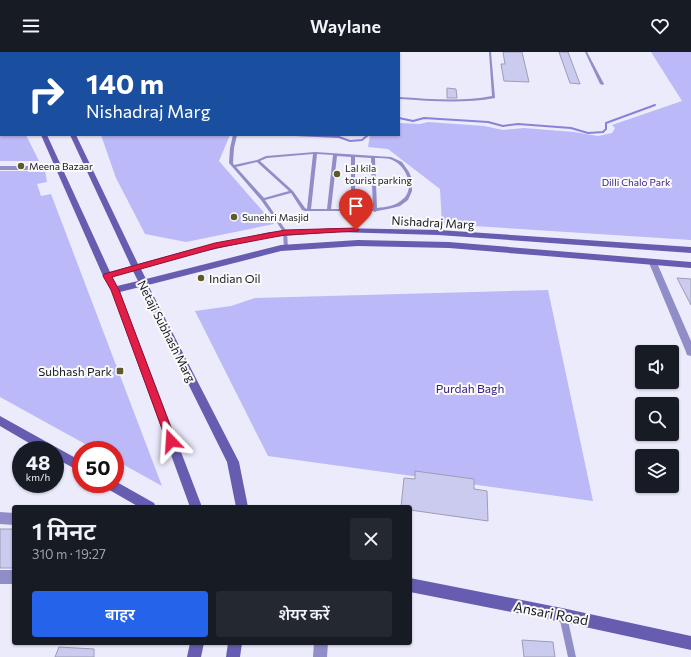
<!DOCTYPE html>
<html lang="hi">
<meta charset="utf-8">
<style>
:root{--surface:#171b24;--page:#242831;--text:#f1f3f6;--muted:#9ea1a6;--accent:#2563eb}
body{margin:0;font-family:Commissioner,"Noto Sans Devanagari",sans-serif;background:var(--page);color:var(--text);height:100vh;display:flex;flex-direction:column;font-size:15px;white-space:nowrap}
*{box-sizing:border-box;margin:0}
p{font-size:13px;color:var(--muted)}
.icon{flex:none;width:22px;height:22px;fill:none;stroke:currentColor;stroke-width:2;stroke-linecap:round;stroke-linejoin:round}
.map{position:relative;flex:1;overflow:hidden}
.sheet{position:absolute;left:12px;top:453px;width:400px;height:140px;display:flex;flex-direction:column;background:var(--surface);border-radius:4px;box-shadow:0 1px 3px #0004}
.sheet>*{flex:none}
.banner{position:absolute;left:0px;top:0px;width:400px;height:84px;box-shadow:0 1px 3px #0004;background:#1a4fa0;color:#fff;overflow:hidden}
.tools{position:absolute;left:635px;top:293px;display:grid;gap:8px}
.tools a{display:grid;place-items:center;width:44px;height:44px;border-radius:4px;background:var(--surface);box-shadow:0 1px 3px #0004;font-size:20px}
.speed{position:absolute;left:12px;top:389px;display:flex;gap:8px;font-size:20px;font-weight:700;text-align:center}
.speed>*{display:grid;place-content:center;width:52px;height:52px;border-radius:50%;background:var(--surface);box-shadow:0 1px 3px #0004;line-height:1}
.speed small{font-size:10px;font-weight:400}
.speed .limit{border:6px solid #d22;background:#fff;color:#111}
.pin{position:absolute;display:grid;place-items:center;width:34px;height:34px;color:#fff;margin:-41px -17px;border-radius:50% 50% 50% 0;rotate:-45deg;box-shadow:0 0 4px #0007}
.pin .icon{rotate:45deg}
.me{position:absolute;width:44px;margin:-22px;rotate:340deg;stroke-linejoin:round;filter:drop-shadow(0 0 3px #0008)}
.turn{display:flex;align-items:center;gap:14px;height:84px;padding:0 20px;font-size:18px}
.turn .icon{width:52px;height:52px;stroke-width:2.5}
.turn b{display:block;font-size:28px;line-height:34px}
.round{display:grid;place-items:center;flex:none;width:42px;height:42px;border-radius:4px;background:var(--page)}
.head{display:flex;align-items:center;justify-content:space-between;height:68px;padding:0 20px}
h1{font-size:24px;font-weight:600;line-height:30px}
.primary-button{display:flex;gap:8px;margin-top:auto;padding:8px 20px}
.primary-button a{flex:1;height:46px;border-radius:4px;background:var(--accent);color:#fff;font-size:16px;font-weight:600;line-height:46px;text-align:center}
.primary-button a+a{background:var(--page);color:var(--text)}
header{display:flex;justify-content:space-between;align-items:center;height:52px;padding:0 20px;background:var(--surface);font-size:18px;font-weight:600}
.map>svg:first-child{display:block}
.green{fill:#bbb9f7}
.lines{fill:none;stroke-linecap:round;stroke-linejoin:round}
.stream{stroke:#8982d9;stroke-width:2}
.building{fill:#cbcbf0;stroke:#9c9cb6}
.lane{fill:#908dc7;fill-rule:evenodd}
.street{fill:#908dc7;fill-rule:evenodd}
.secondary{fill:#665db0;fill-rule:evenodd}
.route{fill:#e11d48;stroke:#92132f}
.poi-dot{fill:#5e5b28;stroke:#fafafa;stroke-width:1.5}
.labels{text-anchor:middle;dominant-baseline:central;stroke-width:4;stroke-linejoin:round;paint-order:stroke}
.far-poi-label{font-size:10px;fill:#181822;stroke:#fafafa;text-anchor:start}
.far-park-label{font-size:10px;fill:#351a81;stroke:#fafafa}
.street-label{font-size:12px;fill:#181822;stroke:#fafafa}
.poi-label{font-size:12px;fill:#181822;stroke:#fafafa;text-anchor:start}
.park-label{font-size:12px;fill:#351a81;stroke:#fafafa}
.near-street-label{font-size:14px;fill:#181822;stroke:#fafafa}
</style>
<header><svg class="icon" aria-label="menu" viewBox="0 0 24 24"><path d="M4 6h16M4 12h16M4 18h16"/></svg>Waylane<svg class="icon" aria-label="heart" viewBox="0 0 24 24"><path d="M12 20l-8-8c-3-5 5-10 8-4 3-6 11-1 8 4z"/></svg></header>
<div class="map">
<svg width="691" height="605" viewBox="0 0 691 605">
<rect width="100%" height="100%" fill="#ebebfc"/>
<g class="green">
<path d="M651,0H691V188L442,172L440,137L388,97L368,95L370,83H399V71L420,72L428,70L484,74L503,78L524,76L574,80L598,84L612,81L615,76L612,73L682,49Z"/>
<path d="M0,58L1,83H26L39,109H0Z"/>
<path d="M101,83H230L219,109L274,172L186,190L145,182L116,126Z"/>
<path d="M0,119H45L47,130L37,132L41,144L51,142L162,434L115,408V398H96L0,345Z"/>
<path d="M548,238L593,449L268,404L195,259L231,254L255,246Z"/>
</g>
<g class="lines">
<g class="stream">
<path d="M399,66L413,69L424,66L488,70L503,74L518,72L571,76L588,81L603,80L606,77V71L655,53"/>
<path d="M270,83H288"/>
<path d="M296,83L339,85L350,89L362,88L368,83"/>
</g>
</g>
<g class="building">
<path d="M503,0H522L529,30L504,29L501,12H505Z"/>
<path d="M559,0H568L580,32L570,31Z"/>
<path d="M447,36L456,37L457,46H447Z"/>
<path d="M677,226L691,227V253Z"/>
<path d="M415,419L474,427V437L487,439L488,469L410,458V455H401L404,426L415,427Z"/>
<rect x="0" y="477" width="14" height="39"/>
<path d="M522,588L553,590L555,605H524Z"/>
<path d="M59,595L94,597V605H55Z"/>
</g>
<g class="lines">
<g class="lane">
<path d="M0,0H2V1H1V14H0Z"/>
<path d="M489,0H491L495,46C463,52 431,49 399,47V45C430,47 461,50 492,44Z"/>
<path d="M585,0H587L604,32L603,33L600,32Z"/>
<rect x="0" y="16" width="1" height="4"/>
<path d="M233,83H237L234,96L233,111L234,113L257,108L266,104L315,100L391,105L402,110L409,120L412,127V139L408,148L400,154L388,157L377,159L375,160L373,159H305L302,158L291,141L265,148L287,180L288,196V197H284L283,180L276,169L261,148L229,111L230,96ZM313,102L307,157L305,156L293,139L260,109L267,106ZM317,102L333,103L327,157H311ZM337,104L351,105V157H331ZM355,105L371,106L373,157H355ZM375,106C380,106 386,106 390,107C406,112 416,136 403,147C396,154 386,155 377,156ZM257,110L289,139L264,146L236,115Z"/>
<path d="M563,560L566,561L567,564L576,605H568L559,564L560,561Z"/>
</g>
<g class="street">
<rect x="158" y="0" width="6" height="1"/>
<rect x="346" y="0" width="6" height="1"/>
<rect x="0" y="54" width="1" height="4"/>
<path d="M0,114H58L62,116L58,118H0Z"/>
<path d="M653,208L657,211L691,289V304L687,303L686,300L649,211Z"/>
<path d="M0,460L14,461V473L0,472Z"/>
<rect x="0" y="518" width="14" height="14"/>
<path d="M314,591H328L327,605H313Z"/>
</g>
<g class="secondary">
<rect x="14" y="0" width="6" height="1"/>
<rect x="32" y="0" width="6" height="1"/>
<path d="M41,83H47L110,220L131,214L70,83H76L138,212L193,197L270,180L337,176L438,178L691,195V201L438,183L337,180L270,185L193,202L141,217L146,227L281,193L358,188L449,190L691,210V216L449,196L358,194L281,199L148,233L239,410L248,455H236L227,410L140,235L120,240L202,455H190L111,238L103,224ZM133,219L138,229L117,234L112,225Z"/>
<path d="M0,364L81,409V420L55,406V398H41L0,374Z"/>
<path d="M115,429L154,451L156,455H139L106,436L104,432H115Z"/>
<path d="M410,526L562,556L691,584V598L562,570L410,540Z"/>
<path d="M190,591H204L201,605H187Z"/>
<path d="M228,591H242L240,605H226Z"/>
</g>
</g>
<path class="route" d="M356,176L359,178L358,179L285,183L216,196L112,225L119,238L176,389L175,393L171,394L168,393L111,238L103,224L104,222L215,191L285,178Z"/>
<g class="poi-dot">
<circle cx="21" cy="114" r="4"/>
<circle cx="337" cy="122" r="4"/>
<circle cx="234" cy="165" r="4"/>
<circle cx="201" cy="226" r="4"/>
<rect x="116" y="315" width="8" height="8" rx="2"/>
</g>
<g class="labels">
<g class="far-poi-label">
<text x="29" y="114">Meena Bazaar</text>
<text x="345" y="116">Lal kila<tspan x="345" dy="12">tourist parking</tspan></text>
<text x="242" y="165">Sunehri Masjid</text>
</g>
<g class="far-park-label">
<text x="636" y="130">Dilli Chalo Park</text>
</g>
<g class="street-label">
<text transform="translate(433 170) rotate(3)">Nishadraj Marg</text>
<text transform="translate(167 279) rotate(63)">Netaji Subhash Marg</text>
</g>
<g class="poi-label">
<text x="209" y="226">Indian Oil</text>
<text x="112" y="319" text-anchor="end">Subhash Park</text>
</g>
<g class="park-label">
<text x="470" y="336">Purdah Bagh</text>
</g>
<g class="near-street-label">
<text transform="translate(551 561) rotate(11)">Ansari Road</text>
</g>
</g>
</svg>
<div class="tools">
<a><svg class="icon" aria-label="sound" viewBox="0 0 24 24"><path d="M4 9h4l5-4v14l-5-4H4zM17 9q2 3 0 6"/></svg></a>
<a><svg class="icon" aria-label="search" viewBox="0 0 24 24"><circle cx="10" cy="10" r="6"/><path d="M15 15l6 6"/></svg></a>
<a><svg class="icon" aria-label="layers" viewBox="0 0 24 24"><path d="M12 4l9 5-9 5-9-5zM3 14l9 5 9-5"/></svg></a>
</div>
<div class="speed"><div>48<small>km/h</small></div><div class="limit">50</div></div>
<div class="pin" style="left:356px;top:178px;background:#d93025"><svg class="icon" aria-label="arrive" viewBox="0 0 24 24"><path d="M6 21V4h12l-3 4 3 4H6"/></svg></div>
<svg class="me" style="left:171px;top:389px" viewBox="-20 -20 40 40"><path d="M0-17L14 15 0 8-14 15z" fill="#e11d48" stroke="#fff" stroke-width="4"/></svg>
<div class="banner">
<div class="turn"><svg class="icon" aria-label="right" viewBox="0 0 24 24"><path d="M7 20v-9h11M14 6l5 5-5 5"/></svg><div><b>140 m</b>Nishadraj Marg</div></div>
</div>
<section class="sheet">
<div class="head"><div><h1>1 मिनट</h1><p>310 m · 19:27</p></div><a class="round"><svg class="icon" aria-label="close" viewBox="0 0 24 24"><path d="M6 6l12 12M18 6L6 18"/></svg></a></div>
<div class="primary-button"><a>बाहर</a><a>शेयर करें</a></div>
</section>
</div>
